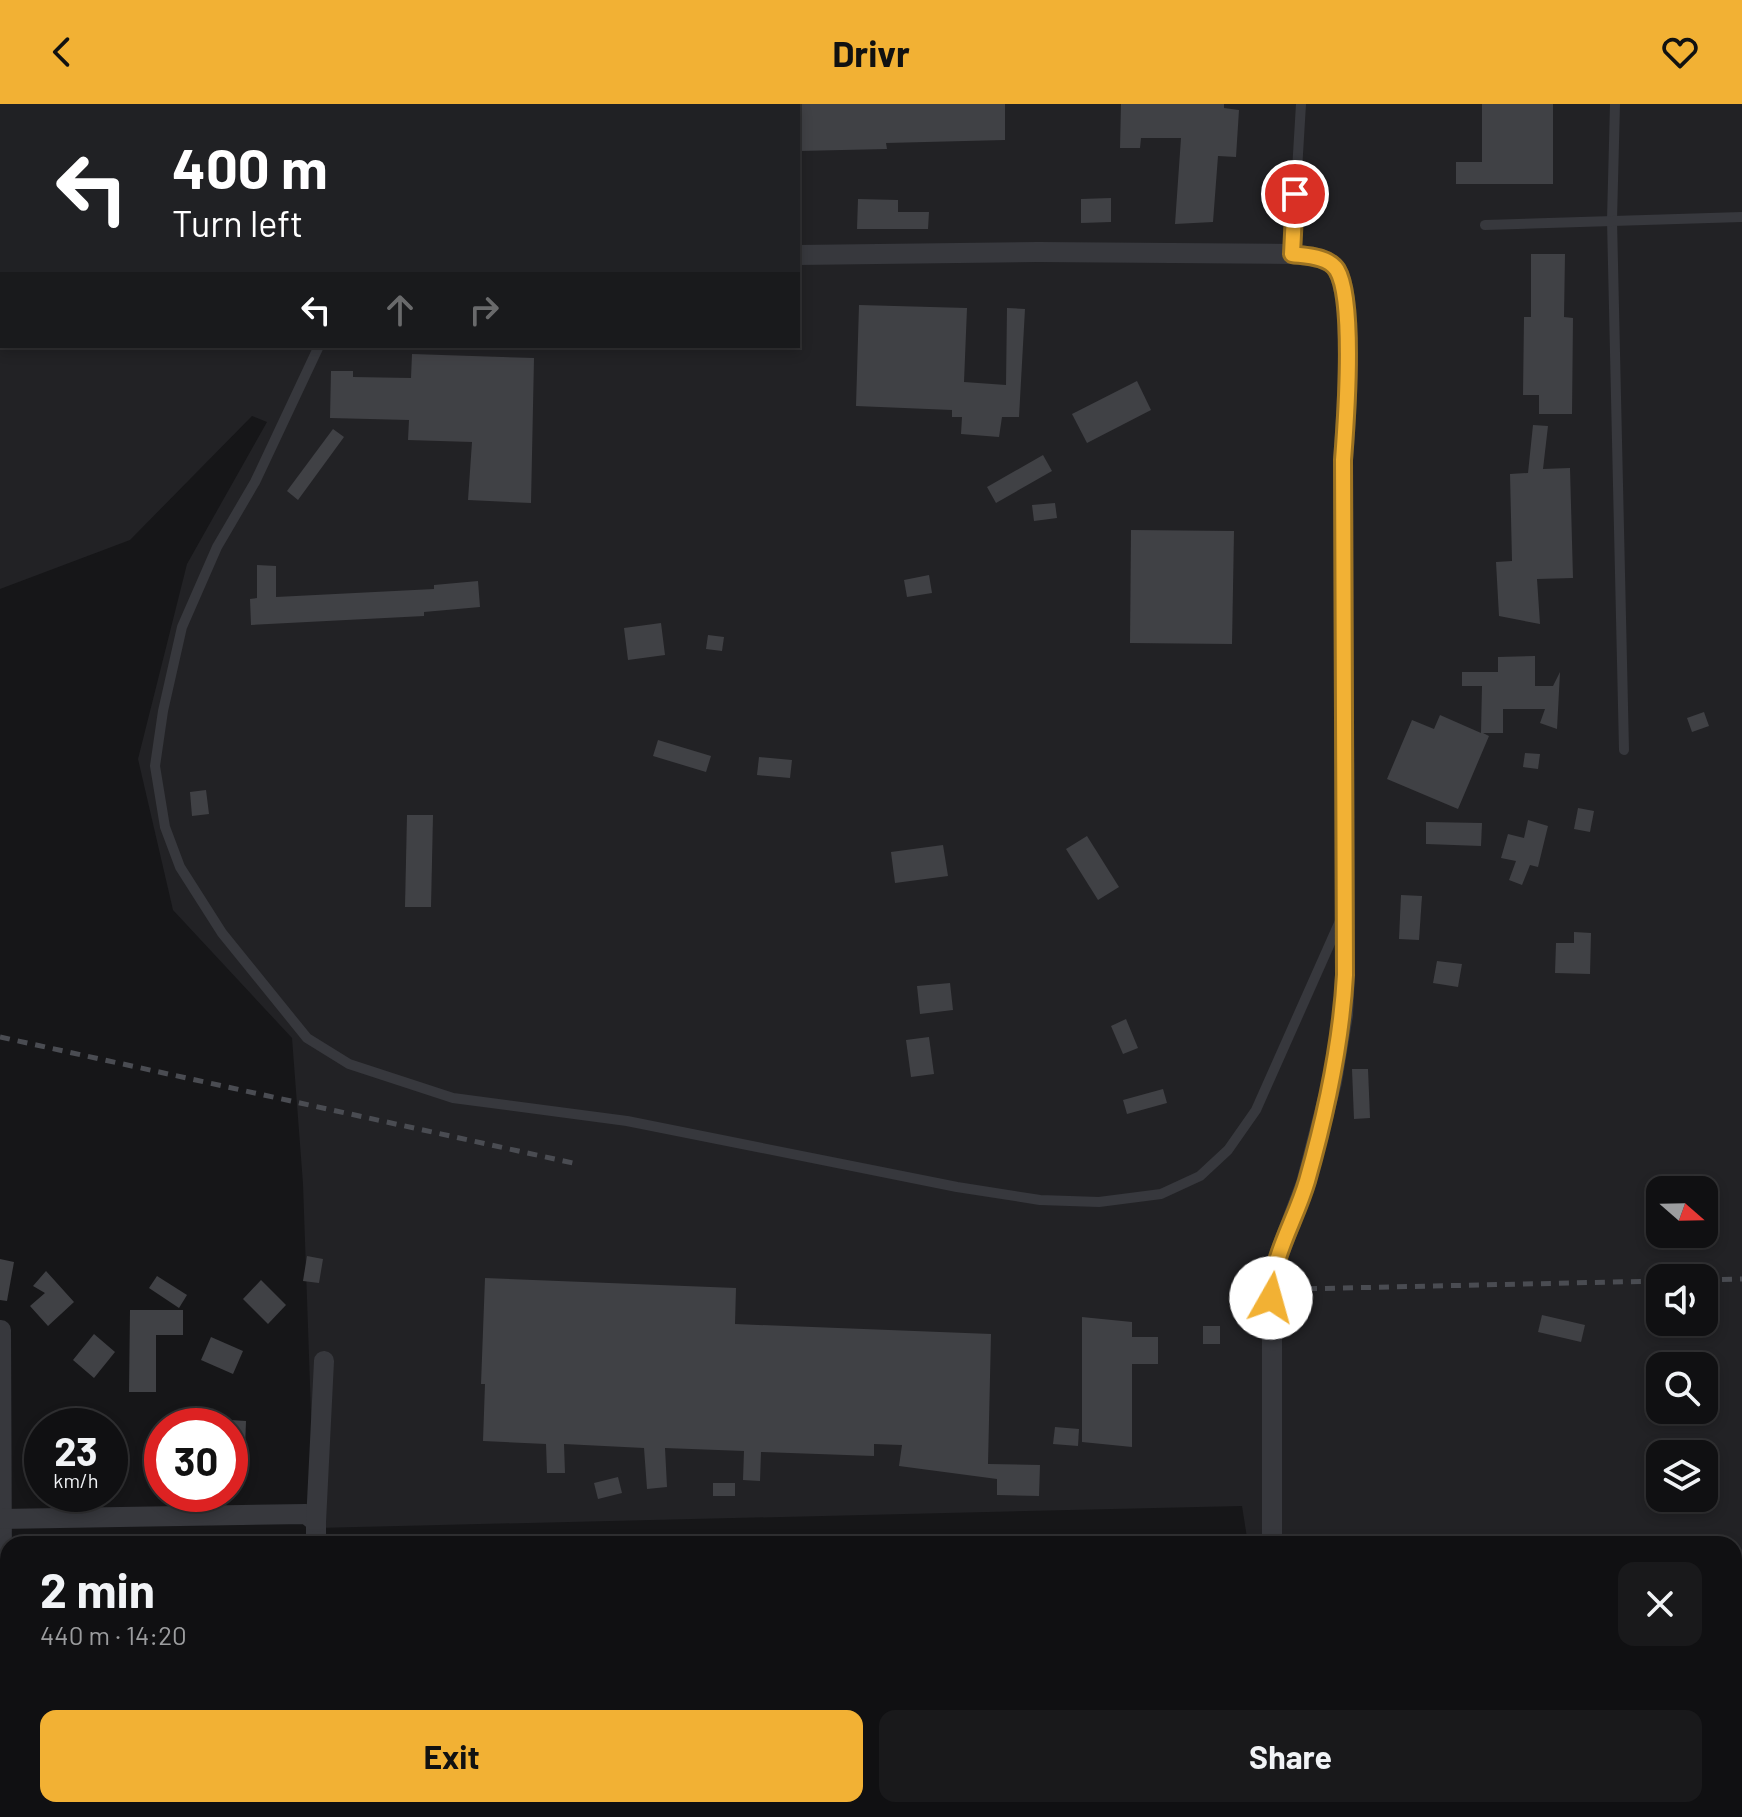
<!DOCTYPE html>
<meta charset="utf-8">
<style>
:root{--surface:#101012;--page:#19191b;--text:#f1f3f6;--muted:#9c9d9f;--line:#303032;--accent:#f2b134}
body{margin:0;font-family:Barlow,sans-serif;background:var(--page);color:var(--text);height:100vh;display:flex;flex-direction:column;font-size:30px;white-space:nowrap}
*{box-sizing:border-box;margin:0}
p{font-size:26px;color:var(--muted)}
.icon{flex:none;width:44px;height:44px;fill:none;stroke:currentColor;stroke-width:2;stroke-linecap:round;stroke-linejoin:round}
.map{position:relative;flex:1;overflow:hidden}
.drawer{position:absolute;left:0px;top:1432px;width:1742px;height:282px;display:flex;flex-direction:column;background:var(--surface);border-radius:24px 24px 0 0;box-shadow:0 4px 12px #0003,0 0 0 2px var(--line)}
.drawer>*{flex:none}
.banner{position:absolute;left:0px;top:0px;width:800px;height:244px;box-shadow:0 4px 12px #0003,0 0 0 2px var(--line);background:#202124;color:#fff;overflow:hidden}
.needle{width:52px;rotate:110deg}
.tools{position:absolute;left:1646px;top:1072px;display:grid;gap:16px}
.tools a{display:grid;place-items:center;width:72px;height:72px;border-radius:16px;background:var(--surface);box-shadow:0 4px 12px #0003,0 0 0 2px var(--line);font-size:40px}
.speed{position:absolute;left:24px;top:1304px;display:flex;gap:16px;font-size:40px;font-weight:700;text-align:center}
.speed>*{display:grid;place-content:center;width:104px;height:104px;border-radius:50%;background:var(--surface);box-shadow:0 4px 12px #0003,0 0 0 2px var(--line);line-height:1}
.speed small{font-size:20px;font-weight:400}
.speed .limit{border:12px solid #d22;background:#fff;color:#111}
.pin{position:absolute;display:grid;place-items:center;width:68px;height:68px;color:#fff;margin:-34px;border:4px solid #fff;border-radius:50%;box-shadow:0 2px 8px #0007}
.me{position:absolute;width:88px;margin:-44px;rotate:7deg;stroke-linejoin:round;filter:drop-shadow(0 0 6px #0008)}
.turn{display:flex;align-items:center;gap:28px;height:168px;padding:0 40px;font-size:36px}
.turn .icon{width:104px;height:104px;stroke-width:2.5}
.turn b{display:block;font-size:56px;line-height:68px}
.lanes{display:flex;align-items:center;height:76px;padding:0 40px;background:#0003;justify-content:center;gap:40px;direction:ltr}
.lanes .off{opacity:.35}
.round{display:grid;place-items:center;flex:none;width:84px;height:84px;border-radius:16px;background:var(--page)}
.head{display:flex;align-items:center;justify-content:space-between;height:136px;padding:0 40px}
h1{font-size:48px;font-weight:700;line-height:60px}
.button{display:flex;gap:16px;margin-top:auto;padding:16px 40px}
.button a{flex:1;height:92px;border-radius:16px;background:var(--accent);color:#111;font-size:32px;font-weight:700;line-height:92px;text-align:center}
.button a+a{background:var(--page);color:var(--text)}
header{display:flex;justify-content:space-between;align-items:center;height:104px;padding:0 40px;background:var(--accent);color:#111;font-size:36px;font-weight:700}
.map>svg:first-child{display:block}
.built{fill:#222225;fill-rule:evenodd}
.building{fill:#404145}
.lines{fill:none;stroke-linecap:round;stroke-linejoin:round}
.lane{stroke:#37383d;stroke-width:10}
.street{stroke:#37383d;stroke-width:20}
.rail{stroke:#4a4c52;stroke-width:5;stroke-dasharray:10 8;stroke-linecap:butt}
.route-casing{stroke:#9d7322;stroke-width:20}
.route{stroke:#f2b134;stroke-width:14}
</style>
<header><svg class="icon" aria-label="back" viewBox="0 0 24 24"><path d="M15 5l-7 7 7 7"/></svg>Drivr<svg class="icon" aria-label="heart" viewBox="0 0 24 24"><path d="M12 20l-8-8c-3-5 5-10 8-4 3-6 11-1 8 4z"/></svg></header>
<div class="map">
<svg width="1742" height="1713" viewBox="0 0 1742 1713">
<rect width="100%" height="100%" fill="#161618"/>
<path class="built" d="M0,0H1742V1713H1595L1594,1706H1734V1440H1248L1242,1402L315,1424L303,1080L292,934L173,806L138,655L187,460L267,318L252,312L130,436L0,485ZM2,2H798V242H2ZM1660,1086H1704V1130H1660ZM1660,1174H1704V1218H1660ZM1660,1262H1704V1306H1660ZM1660,1350H1704V1394H1660Z"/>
<g class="building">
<path d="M798,0H1005V36L886,39L887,45L798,47Z"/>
<path d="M1121,0H1224V4L1239,6L1236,53L1218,52L1213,118L1175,120L1181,34H1141L1140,44H1120Z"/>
<path d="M1482,0H1553V80H1456V58H1482Z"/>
<path d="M1111,94V118L1081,119V95Z"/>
<path d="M858,95L898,96V108H929L928,125H857Z"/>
<path d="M1531,150H1565L1564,213L1573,214L1572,310H1539V291H1523L1524,213H1531Z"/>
<path d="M859,201L967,204L964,278L1006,281L1007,204L1025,205L1019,313H1002L999,333L961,330L962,313H952V306L856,302Z"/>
<path d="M412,250L534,254L531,399L468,396L472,338L408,336L409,316L330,314L331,267H353V273L411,274Z"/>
<path d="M1137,277L1151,306L1087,339L1072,310Z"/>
<path d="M1533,321L1548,322L1543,365L1570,364L1573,474L1537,475L1540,520L1499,512L1496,458L1512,457L1510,370L1528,369Z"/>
<path d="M333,325L344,333L298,396L287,387Z"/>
<path d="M1043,351L1052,367L996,399L987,383Z"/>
<path d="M1055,399L1057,414L1034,417L1032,401Z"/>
<path d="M1131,426L1234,427L1232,540L1130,539Z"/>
<path d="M257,461L276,462V493L434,485V481L478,477L480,503L424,508V512L251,521L250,495L257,494Z"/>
<path d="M929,471L932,489L907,493L904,476Z"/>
<path d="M661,519L665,551L628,556L624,524Z"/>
<path d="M708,531L724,533L722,547L706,545Z"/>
<path d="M1535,552V582H1553L1560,568L1557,625L1540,619L1545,605H1503V629H1483L1489,632L1458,705L1387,675L1412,616L1434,625L1440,611L1481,629L1482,582H1462V568H1498V553Z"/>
<path d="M1704,608L1709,622L1692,628L1687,614Z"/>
<path d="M658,636L711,652L706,668L653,652Z"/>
<path d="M1525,649L1540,650L1538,665L1523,663Z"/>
<path d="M759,653L792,656L790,674L757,671Z"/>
<path d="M206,686L209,710L192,712L190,688Z"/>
<path d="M1578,704L1594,707L1590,728L1574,725Z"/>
<path d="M407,711H433L431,803H405Z"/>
<path d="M1528,716L1548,722L1538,763L1530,761L1522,781L1509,776L1516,757L1501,754L1508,730L1524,734Z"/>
<path d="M1426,718L1482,719L1481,742L1426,740Z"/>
<path d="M1087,732L1119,783L1098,796L1066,745Z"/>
<path d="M943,741L948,772L895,779L891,748Z"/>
<path d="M1401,791L1422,792L1419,836L1399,835Z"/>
<path d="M1574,828L1591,829L1590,870L1555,869L1556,839H1574Z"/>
<path d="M1437,857L1462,860L1458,883L1433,879Z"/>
<path d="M950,879L953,906L920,910L917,882Z"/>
<path d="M1126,915L1138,944L1123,950L1111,922Z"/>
<path d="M929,933L934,970L911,973L906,936Z"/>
<path d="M1352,965H1368L1370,1014L1354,1015Z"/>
<path d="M1163,985L1167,999L1127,1010L1123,996Z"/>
<path d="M307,1152L323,1155L319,1179L303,1177Z"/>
<path d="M0,1155L14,1158L7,1197L0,1196Z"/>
<path d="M46,1167L74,1198L48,1222L30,1202L45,1189L33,1182Z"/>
<path d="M157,1172L187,1191L179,1204L149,1184Z"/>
<path d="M485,1174L736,1184L735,1220L991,1230L988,1360L1040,1361L1039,1392L997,1391V1375L899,1362L902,1341L874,1340V1352L761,1348L760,1377L743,1376L744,1347L665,1344L667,1383L647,1385L644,1344L564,1340L565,1369H547L546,1340L483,1337L485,1280H481Z"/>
<path d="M261,1176L286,1201L268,1220L243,1195Z"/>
<path d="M130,1206H183V1231H156V1288H129Z"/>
<path d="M1542,1211L1585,1221L1581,1238L1538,1228Z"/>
<path d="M1082,1213L1132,1218V1233H1158V1260H1132V1343L1082,1338Z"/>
<rect x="1203" y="1222" width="17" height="18"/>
<path d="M94,1230L115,1248L94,1274L73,1256Z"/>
<path d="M211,1233L243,1247L233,1270L201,1256Z"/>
<path d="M230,1316L246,1317L245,1345L230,1344Z"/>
<path d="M1055,1323L1079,1325L1078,1342L1053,1340Z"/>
<path d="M618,1373L622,1389L598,1395L594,1379Z"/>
<rect x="713" y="1379" width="22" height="13"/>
</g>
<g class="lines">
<g class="lane">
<path d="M1615,0L1612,116L1624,646"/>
<path d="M542,2V0"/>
<path d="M1485,121L1742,113"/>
<path d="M1292,150L1301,0"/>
<path d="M319,242L255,378L217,443L182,523L163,607L155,662L165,723L180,763L222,829L307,934L349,960L453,994L627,1017L957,1083L1040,1096L1099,1098L1161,1090L1200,1072L1228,1046L1256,1006L1340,817"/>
<path d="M1734,1610H1742"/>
</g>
<g class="street">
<path d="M798,151L1038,148L1292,150C1306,152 1328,152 1337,166C1355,197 1346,318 1343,356L1345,871L1343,911L1332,978L1306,1079L1272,1169V1440"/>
<path d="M0,159H2"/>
<path d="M1,1226L3,1713"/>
<path d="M0,1415L306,1410L316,1418V1440"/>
<path d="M316,1418L324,1257"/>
<path d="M318,1706V1713"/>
<path d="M640,1706V1713"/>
<path d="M958,1706V1713"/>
<path d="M1590,1706V1713"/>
<path d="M1279,1713V1706"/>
</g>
<g class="rail">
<path d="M0,933L573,1059"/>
<path d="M1704,1176L1742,1175"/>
<path d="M1253,1186L1660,1177"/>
</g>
</g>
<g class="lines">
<g class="route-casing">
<path id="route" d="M1271,1194C1272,1150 1295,1118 1307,1077C1326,1010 1341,941 1345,871L1343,356C1346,318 1355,196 1337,166C1328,152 1306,152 1292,150L1295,90"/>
</g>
<use href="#route" class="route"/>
</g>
</svg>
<div class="tools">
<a><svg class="needle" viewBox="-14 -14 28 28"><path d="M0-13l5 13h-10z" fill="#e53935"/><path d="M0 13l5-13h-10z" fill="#9c9d9f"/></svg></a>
<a><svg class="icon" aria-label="sound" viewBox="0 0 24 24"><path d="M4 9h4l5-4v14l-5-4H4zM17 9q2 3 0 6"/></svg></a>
<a><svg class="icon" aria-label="search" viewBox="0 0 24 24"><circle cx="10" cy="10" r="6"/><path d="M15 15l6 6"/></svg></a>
<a><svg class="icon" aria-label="layers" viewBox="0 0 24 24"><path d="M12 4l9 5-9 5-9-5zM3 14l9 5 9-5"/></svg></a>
</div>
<div class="speed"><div>23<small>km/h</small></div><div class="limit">30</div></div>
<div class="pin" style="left:1295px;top:90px;background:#d93025"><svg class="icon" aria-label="arrive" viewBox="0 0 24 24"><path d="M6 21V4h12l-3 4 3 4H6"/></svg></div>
<svg class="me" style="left:1271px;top:1194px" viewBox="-20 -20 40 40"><circle r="19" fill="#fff"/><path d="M0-13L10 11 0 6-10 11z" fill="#f2b134"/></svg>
<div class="banner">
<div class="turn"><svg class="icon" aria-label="left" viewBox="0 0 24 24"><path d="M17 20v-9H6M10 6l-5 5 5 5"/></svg><div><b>400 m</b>Turn left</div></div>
<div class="lanes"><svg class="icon" aria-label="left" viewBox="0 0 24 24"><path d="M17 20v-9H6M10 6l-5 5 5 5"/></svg><svg class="icon off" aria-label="ahead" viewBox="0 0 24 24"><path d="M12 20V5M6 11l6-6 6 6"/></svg><svg class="icon off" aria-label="right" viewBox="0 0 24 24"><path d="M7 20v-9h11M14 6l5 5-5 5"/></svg></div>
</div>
<section class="drawer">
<div class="head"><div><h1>2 min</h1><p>440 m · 14:20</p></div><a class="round"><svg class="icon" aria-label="close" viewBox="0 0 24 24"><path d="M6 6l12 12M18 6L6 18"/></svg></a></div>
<div class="button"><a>Exit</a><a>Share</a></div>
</section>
</div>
